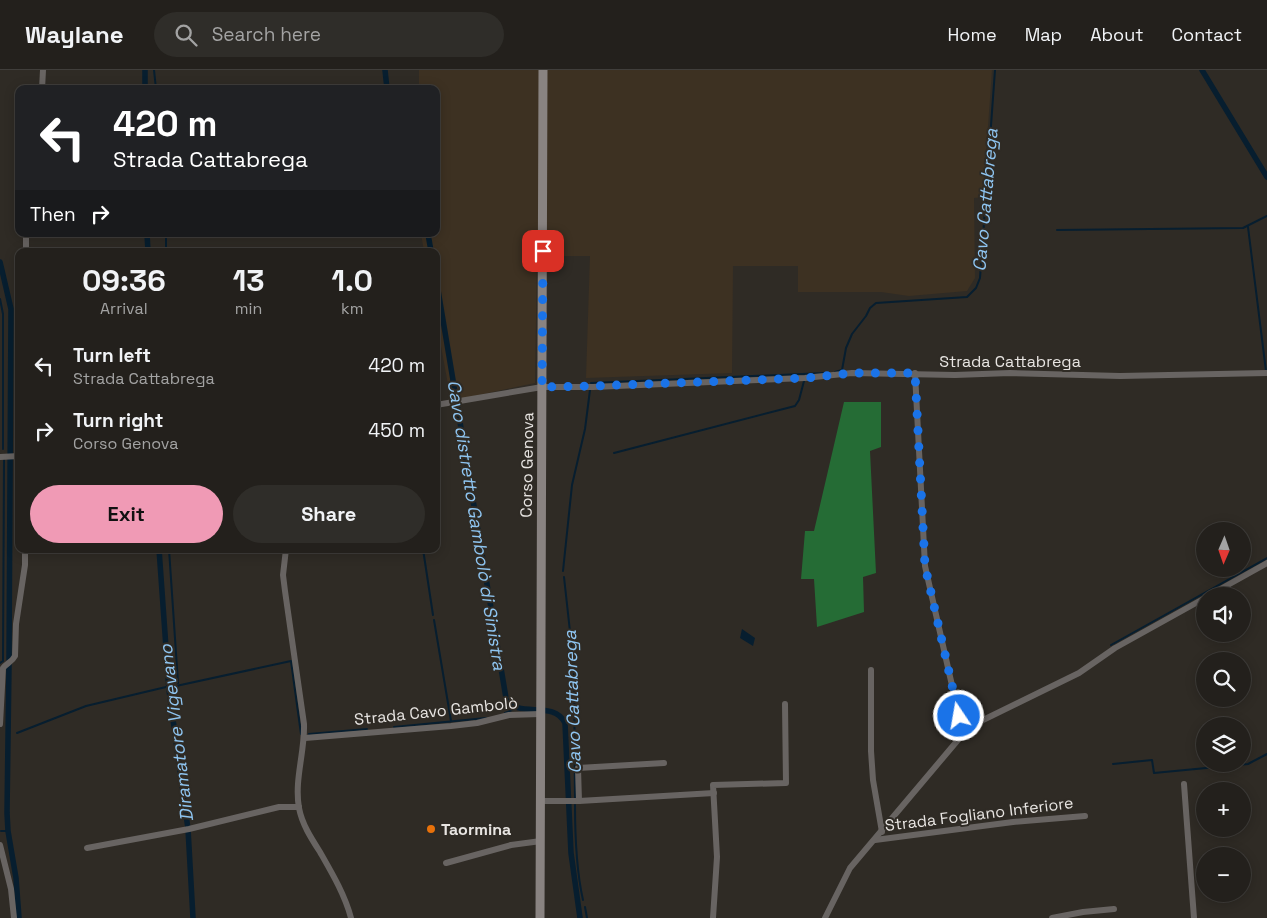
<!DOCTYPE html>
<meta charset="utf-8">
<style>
:root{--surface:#23201c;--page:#2f2d29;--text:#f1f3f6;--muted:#a3a3a3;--line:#403e3b;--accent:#f09ab5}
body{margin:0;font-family:"Space Grotesk",sans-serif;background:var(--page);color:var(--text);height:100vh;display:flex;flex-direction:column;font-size:19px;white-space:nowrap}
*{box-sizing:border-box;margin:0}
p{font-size:16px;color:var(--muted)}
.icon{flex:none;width:28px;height:28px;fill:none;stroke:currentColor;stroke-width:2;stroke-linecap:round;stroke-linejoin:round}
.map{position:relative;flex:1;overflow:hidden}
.details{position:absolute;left:15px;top:178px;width:425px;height:305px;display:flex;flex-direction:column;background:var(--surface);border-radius:10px;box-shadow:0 2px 12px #0003,0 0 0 1px var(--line)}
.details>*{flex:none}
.top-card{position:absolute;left:15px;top:15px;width:425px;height:152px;border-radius:10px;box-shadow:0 2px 12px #0003,0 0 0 1px var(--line);background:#202124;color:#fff;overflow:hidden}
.needle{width:32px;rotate:182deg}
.fabs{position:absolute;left:1196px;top:452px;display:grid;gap:10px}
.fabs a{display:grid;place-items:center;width:55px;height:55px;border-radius:50%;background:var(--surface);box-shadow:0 2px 12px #0003,0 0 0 1px var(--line);font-size:25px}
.pin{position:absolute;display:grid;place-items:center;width:42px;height:42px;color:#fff;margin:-21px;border-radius:10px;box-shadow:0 2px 8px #0006}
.me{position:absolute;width:55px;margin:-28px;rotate:348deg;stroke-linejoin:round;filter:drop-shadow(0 0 4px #0008)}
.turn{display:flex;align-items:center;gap:18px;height:105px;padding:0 15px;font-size:22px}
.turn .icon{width:65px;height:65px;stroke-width:2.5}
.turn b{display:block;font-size:35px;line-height:42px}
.then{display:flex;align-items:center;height:48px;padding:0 15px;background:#0003;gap:10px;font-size:19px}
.eta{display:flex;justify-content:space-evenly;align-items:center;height:85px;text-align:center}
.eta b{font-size:30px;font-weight:700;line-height:35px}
.button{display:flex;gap:10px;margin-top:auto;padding:10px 15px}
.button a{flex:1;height:58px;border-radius:30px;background:var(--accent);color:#111;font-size:20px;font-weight:700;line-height:58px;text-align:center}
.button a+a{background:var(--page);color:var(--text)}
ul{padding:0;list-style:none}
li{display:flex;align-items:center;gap:15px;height:65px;padding:0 15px}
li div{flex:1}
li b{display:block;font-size:19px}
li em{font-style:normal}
header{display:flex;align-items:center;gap:30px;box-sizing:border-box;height:70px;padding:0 25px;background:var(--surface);border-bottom:1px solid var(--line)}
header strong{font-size:24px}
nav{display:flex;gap:28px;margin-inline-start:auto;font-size:18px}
.search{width:350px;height:45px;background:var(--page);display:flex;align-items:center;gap:12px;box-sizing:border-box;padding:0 18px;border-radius:28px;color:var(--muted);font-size:19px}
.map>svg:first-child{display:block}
.industrial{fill:#3d3122}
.forest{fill:#256c35}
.water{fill:#071e2f}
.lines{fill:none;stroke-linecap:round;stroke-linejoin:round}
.stream{stroke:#071e2f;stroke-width:2}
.canal{stroke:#071e2f;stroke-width:5.5}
.minor{stroke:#686462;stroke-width:6}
.secondary{stroke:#898381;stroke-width:9}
.route{stroke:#1a73e8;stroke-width:9;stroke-dasharray:0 16.2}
.food-dot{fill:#e8710a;stroke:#2f2b25;stroke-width:2}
.labels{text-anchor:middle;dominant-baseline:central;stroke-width:4;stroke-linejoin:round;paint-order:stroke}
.street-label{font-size:16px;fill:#e8e5e2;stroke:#2f2b25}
.poi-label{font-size:16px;font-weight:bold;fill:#e8e5e2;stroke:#2f2b25;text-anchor:start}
.water-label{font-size:18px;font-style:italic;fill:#8fc5f1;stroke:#2f2b25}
</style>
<header>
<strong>Waylane</strong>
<div class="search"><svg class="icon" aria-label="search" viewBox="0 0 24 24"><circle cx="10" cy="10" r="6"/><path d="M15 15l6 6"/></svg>Search here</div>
<nav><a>Home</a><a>Map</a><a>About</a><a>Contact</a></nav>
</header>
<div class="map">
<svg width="1267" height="848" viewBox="0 0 1267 848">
<rect width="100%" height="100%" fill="#2f2b25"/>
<path class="industrial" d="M419,0H992L983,127L974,128L975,208L967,221L909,226L881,222H798V196H733L732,303L586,308L590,186H537L535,313L451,331L436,249V181H424L421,164H436V19H419Z"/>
<path class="forest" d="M844,332H881V377L870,381L876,503L863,507L864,542L817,557L814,509H801L805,461H814Z"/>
<path class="water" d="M742,559L755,568L753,576L740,568Z"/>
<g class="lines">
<g class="stream">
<path d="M154,0L156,19"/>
<path d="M1248,157L1266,301"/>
<path d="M1057,160L1243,158L1267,146"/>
<path d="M166,181V164"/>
<path d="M0,229L3,244V379"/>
<path d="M835,302L842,300L846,278L852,264L866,246L870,238L876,233L967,227L976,218L980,208L995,0"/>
<path d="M591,313L825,303"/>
<path d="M614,383L795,336L799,330L804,311"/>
<path d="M169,479L178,613"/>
<path d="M423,479L433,545"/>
<path d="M563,501L572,415L585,359L590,320"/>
<path d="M564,507L574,598L575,728"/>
<path d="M434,550L451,651"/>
<path d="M1111,575L1267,488"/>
<path d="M0,593L3,591L4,390"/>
<path d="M176,616L291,591L301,664"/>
<path d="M178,619V617"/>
<path d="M169,620H171"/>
<path d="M505,643L517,638"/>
<path d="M394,657L486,648"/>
<path d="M17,663L86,636L166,617"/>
<path d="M309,664L367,659"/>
<path d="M1113,694L1152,690L1154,703L1248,694L1267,684"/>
<path d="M575,735C575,767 576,799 583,830"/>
<path d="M1,761H8"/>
<path d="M585,837L587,848"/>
</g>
<g class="canal">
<path d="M145,0V19"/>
<path d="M385,0L387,19"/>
<path d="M1202,0L1267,107"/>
<path d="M147,164L148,181"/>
<path d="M428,164L431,181"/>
<path d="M0,192L11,239L9,589"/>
<path d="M436,208L506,628C517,650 553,629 565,653L571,783L580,848"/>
<path d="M159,479L169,620L188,759L193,848"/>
<path d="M9,595L7,743L8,761L16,808L19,848"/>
</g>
<g class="minor">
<path d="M42,19L43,0"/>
<path d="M26,164V181"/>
<path d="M915,303L925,496L963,664"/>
<path d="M436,335L542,317H593L805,308L852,303L955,305L1010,303L1120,306L1267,303"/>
<path d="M0,387L19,386"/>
<path d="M286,479L283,505L285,521L304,654C305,682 294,710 299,738C302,754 311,768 320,782C332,803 345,825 351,848"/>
<path d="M1208,526L1267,493"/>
<path d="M871,600V681L873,710L882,762"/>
<path d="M0,654L3,598C7,593 12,592 15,586L16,554L25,495V479"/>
<path d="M305,668L451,656L477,653L509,645L540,644"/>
<path d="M1184,714L1194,848"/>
<path d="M541,731H579L714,723"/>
<path d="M579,731L578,698L664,693"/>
<path d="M875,770L1013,752L1085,746"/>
<path d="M0,775L11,819L14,848"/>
<path d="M87,778L189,759L279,737H299"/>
<path d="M446,793L511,775L541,771"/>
<path d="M713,848L717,787L713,715L786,713L785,634"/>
<path d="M825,848L850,798L963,664L981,651L1079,603L1115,578L1205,528"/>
<path d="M1052,848L1083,842L1114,839"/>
</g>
<path class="secondary" d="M540,848L543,0"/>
</g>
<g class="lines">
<path class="route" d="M543,181L542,317L593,316L806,308L852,303H915L925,496L959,646"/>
</g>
<circle class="food-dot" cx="431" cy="759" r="5"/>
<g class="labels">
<g class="street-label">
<text x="1010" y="291">Strada Cattabrega</text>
<text transform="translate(527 395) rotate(-89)">Corso Genova</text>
<text transform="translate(436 641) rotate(-6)">Strada Cavo Gambolò</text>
<text transform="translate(979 744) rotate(-7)">Strada Fogliano Inferiore</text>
</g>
<g class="poi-label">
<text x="441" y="759">Taormina</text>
</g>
<g class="water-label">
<text transform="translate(985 130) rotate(-85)">Cavo Cattabrega</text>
<text transform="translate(477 455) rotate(81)">Cavo distretto Gambolò di Sinistra</text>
<text transform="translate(572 632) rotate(-92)">Cavo Cattabrega</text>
<text transform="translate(176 663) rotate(-97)">Diramatore Vigevano</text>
</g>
</g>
</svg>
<div class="fabs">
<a><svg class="needle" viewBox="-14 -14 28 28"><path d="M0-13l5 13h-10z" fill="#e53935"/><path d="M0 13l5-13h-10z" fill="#a3a3a3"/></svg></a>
<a><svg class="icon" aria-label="sound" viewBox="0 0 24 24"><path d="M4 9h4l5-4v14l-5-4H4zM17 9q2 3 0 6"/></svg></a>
<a><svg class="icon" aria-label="search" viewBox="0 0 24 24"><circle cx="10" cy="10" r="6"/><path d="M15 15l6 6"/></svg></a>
<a><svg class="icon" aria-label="layers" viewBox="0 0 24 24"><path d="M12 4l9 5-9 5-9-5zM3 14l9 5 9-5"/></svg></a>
<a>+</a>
<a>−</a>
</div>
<div class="pin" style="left:543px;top:181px;background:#d93025"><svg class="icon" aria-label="arrive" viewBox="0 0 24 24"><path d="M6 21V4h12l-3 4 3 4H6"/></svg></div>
<svg class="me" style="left:959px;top:646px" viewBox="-20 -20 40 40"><circle r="17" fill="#1a73e8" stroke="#fff" stroke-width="3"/><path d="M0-11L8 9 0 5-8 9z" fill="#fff"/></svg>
<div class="top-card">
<div class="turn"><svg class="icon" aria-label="left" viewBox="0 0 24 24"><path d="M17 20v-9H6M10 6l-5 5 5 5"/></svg><div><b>420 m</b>Strada Cattabrega</div></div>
<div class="then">Then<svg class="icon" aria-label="right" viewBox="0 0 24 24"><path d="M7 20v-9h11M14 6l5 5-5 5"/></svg></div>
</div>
<section class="details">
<div class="eta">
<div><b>09:36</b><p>Arrival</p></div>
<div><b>13</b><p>min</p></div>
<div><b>1.0</b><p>km</p></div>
</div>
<ul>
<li><svg class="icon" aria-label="left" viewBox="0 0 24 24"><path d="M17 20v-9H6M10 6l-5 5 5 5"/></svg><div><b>Turn left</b><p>Strada Cattabrega</p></div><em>420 m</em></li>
<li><svg class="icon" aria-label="right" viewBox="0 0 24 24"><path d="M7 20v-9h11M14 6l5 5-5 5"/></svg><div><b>Turn right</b><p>Corso Genova</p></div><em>450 m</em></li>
</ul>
<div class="button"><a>Exit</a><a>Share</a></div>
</section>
</div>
